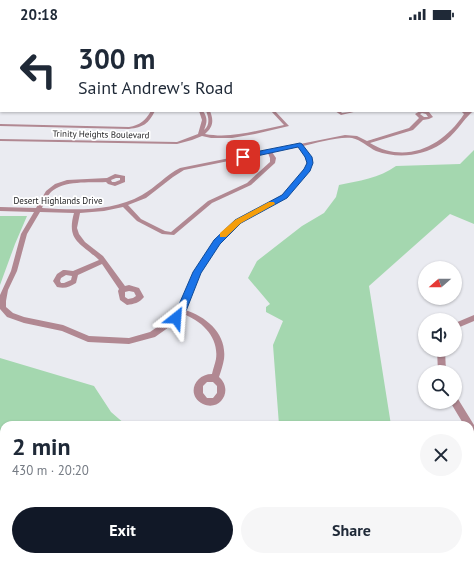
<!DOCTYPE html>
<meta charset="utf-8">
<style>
:root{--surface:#fff;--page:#f6f6f7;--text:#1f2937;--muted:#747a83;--accent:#111827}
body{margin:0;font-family:"PT Sans",sans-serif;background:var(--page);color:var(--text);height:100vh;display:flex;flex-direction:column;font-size:15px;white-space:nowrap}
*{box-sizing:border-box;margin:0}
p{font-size:13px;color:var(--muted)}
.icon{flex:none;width:22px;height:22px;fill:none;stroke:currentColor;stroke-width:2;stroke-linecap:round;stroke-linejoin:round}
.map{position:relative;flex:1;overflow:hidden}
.side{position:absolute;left:0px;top:393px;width:474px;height:140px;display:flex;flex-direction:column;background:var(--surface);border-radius:12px 12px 0 0;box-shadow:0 1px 3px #0004}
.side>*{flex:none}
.top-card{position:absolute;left:0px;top:0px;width:474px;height:84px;box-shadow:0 1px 3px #0004;background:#fff;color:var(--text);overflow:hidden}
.needle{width:26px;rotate:250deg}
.buttons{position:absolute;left:418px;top:233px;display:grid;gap:8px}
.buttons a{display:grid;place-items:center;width:44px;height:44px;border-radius:50%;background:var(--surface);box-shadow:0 1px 3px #0004;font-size:20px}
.pin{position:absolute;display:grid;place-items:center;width:34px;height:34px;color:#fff;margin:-17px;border-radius:8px;box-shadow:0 2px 6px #0006}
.me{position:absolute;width:44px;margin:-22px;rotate:28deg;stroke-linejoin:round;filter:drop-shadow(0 0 3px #0008)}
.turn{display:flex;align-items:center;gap:14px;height:84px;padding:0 12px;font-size:18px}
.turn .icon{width:52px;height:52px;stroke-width:2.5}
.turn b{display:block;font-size:28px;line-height:34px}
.round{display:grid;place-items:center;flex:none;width:42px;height:42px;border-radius:21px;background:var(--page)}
.head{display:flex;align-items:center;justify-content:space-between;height:68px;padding:0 12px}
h1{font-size:24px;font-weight:600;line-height:30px}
.cta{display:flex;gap:8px;margin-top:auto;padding:8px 12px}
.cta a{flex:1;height:46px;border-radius:24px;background:var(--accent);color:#fff;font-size:16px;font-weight:600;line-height:46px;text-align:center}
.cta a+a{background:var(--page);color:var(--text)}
.status{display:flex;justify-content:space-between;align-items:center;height:28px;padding:0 20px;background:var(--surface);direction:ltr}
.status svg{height:11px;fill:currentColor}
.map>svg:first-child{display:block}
.green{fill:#a4d7af}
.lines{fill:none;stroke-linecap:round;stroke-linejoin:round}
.minor{fill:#b18892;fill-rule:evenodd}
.major{fill:#79344a;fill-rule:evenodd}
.route{fill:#1a73e8;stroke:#114b97}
.slow{fill:#f59e0b}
.labels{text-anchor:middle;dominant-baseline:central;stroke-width:3.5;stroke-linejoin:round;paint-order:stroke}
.far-street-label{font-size:9px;fill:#1d1d1f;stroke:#fff}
</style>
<div class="status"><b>20:18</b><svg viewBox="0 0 49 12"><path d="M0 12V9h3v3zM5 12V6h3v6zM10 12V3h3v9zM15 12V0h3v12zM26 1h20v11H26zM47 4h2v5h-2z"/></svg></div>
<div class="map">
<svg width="474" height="533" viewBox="0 0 474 533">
<rect width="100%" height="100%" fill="#eaebf1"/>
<g class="green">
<path d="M474,122V196L450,186L369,258L391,397H279L273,317L283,293L266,284V279L270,276L248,250L257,233L302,198L324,185L336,169L339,157C358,153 380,150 396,138L460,136Z"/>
<path d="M0,188H27L15,216L0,257Z"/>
<path d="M0,330L94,358L111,384L126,397H4V480L0,478Z"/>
<path d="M470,503L474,507V533H96L89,529H470Z"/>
</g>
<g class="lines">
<g class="minor">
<path d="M447,0H451L452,1H448Z"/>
<rect x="473" y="1" width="1" height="2"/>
<rect x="473" y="12" width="1" height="2"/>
<rect x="473" y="37" width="1" height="2"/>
<rect x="473" y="44" width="1" height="2"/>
<rect x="473" y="74" width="1" height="2"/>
<path d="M151,83H155C148,96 144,99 129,101L0,98V96L129,99C140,97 145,93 151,83Z"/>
<path d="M199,83H203C208,90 207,95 204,102C210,97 209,90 206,83H210C214,93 213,99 205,106C232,111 258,102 284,97L271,83H275L289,98L255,106L232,110H211L202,108L192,112L177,116L0,113V111L177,114L198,106L202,92Z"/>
<path d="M335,83H340L342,85L358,83L341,87Z"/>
<path d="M420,83L429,84L433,89L429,91L423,92L413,102L370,115C406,137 443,118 464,86L461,83L466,84L473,83C462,93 455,107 441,116C422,128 398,131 376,123C368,119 361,112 352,110C340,108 315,115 303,118L313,132L310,142L286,169L240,195L225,207L200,245L185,282C207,289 227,306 224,331C223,337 221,343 219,349C234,362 220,384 203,376C186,368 194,346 212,346C213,341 215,336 216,331C219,309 202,293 183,286L179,292L155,309L129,316L88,314L62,303L24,295L7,289L0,281V267L11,243L21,206L34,184L0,183V179L36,180L46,163L55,156L67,152L107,150L115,146L125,148V154L115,158L108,156L106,154C89,155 64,152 51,164C47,168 44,175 42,180C75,182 112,184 142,167C156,159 166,147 180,140L345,107L357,108L367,113L409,100L419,90L415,86ZM422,85L426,86L428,89H424L420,86ZM299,119L307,132L305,141L282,167L236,193L221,205L195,242L178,282L173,288L150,304L129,310L89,308L63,297L24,289L13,285L6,279V273L8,262L17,243L27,206L40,184L74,185C66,213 81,215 99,232L73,243L65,242H63L57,246L53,253L57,259C65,261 69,259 76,255L78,247L102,236L119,261L118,263L120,272L127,277C134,276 139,275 144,269L139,260L129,257L125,258L103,228L85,214L79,206L77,200L80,185L104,183L123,179L137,193L162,206L174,207L212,175L251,157L275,135L276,130L272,124ZM268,125L270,130V134L247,155L208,173L171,204L165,203L141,191L128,177L146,170L173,149L184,142ZM116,150H120V152L115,154H112L111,152ZM66,247L72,248L71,252L64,255H61L60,253L61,250ZM129,263L134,264L136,268L133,270L128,271L125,269V264ZM207,354H213L217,358V365L213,370H207L203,365V358Z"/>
<path d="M474,287V293L455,301V295Z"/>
<path d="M437,322H445L446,344H438Z"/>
<path d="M455,370L458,371L474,397V409L470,407V397H464L452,377L451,374H455Z"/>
</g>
<rect class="major" x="0" y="46" width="1" height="4"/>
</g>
<path class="route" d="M300,115L302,116L312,129L313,135L310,143L287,170L241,195L220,216L201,245L186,283L179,293H172L171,290L177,281L193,244L214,212L235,192L282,167L304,141L307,135L305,129L298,119L243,131L239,129L240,127Z"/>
<path class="slow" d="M269,174H274L275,176L241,195L226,209H220V205L235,192Z"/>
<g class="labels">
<g class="far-street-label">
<text transform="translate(101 106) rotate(1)">Trinity Heights Boulevard</text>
<text x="58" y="172">Desert Highlands Drive</text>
</g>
</g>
</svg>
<div class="buttons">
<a><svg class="needle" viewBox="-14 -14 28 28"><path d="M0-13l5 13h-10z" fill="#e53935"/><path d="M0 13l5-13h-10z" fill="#747a83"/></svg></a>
<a><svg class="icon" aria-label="sound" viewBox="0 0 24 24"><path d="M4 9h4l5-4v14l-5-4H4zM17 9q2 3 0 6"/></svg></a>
<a><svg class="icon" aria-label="search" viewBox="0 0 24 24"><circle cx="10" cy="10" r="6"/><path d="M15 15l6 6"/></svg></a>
</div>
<div class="pin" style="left:243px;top:129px;background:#d93025"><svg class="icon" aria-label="arrive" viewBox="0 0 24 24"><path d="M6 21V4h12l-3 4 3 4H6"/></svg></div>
<svg class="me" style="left:176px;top:290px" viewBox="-20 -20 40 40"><path d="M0-17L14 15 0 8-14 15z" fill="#1a73e8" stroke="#fff" stroke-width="4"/></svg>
<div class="top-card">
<div class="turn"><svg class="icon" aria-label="left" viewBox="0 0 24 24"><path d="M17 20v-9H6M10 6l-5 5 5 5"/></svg><div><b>300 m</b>Saint Andrew's Road</div></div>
</div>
<section class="side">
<div class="head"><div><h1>2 min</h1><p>430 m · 20:20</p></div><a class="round"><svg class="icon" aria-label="close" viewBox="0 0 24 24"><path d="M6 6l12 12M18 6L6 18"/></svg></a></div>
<div class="cta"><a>Exit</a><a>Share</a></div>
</section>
</div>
